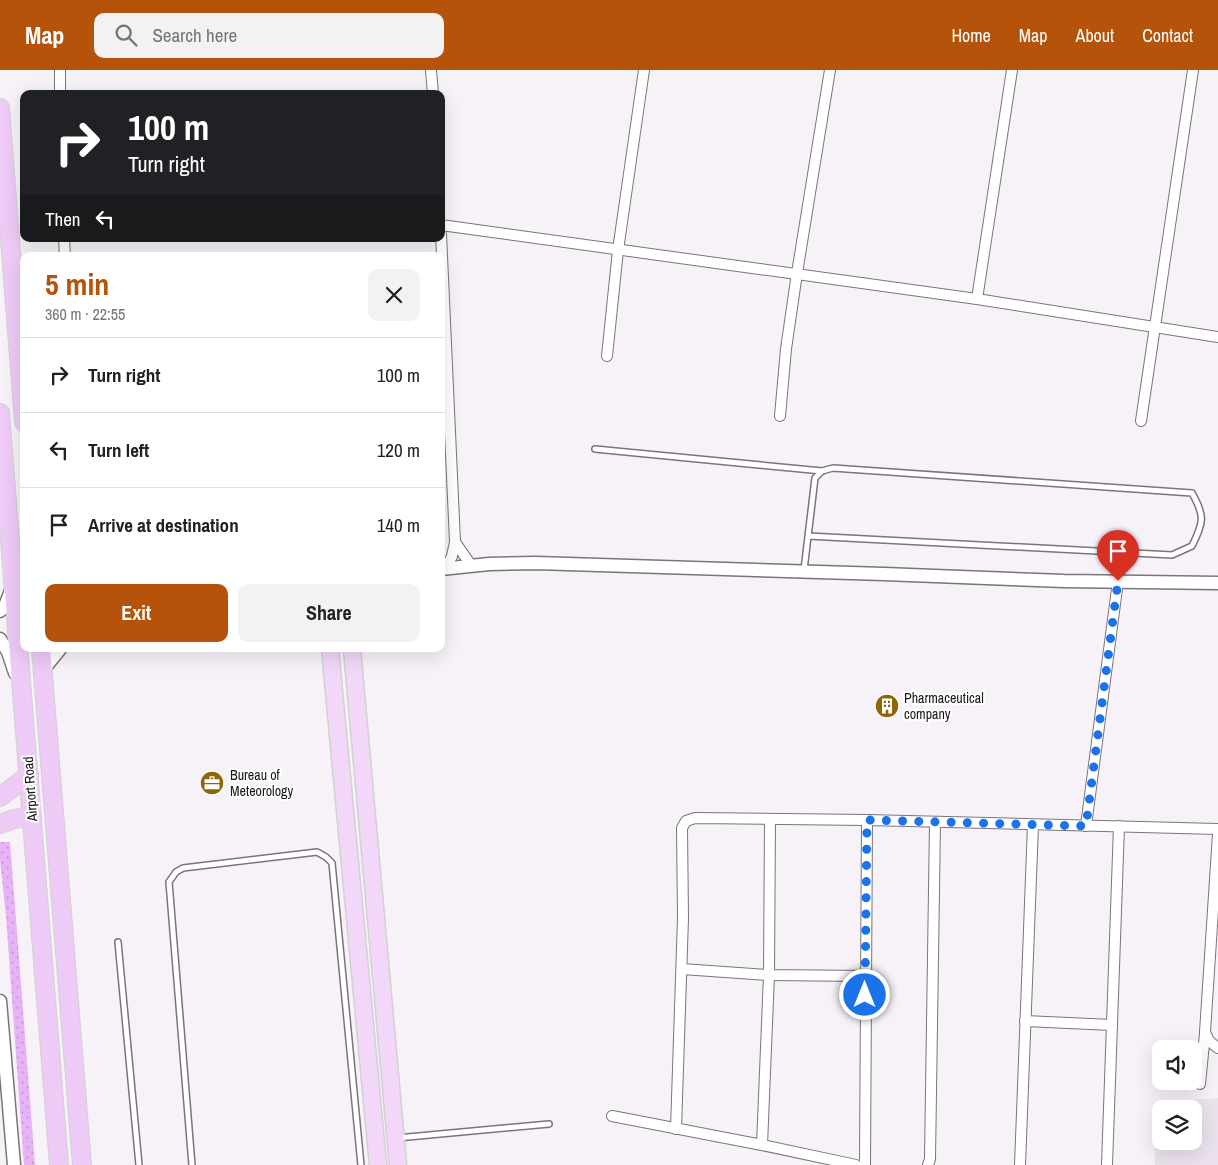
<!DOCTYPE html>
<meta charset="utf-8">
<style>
:root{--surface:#fff;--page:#f2f2f2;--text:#202124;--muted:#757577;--line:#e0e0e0;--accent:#b45309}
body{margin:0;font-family:"Archivo Narrow",sans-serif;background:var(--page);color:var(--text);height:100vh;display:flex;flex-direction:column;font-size:19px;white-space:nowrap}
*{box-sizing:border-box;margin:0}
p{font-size:16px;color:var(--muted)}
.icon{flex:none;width:28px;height:28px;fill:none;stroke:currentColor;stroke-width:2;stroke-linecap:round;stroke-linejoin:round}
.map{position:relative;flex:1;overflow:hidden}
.details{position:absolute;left:20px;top:182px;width:425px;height:400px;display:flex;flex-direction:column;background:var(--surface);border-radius:10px;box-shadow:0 5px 20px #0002}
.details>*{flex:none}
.banner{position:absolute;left:20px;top:20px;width:425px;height:152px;border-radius:10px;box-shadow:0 5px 20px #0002;background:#202124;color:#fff;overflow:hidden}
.fabs{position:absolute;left:1152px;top:970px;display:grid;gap:10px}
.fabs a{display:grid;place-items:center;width:50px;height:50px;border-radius:10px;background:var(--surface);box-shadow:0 5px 20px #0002;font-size:25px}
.pin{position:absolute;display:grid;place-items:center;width:42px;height:42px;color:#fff;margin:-51px -21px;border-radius:50% 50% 50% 0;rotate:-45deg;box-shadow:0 0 5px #0007}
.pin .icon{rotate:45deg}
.me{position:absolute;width:55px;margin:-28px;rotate:0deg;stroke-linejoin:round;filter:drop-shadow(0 0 4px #0008)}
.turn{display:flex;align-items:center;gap:18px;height:105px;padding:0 25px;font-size:22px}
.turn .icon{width:65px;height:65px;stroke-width:2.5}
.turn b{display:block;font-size:35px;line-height:42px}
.then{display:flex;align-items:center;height:48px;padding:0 25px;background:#0003;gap:10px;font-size:19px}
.round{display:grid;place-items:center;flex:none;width:52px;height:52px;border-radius:10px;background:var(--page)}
.head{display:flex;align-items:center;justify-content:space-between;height:85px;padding:0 25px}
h1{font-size:30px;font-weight:800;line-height:38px;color:var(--accent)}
.primary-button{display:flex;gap:10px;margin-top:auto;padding:10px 25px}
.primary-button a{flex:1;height:58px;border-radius:10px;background:var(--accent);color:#fff;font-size:20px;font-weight:800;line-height:58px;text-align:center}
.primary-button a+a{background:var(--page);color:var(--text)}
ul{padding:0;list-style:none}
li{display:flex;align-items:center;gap:15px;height:75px;padding:0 25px;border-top:1px solid var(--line)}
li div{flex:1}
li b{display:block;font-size:19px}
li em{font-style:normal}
header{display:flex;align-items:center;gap:30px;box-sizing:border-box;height:70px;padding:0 25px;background:var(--accent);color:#fff}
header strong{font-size:24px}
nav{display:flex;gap:28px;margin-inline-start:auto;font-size:18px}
.search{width:350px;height:45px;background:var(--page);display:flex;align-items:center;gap:12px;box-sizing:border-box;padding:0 18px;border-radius:10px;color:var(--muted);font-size:19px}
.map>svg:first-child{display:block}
.built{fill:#ebe2ed;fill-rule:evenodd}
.grass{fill:url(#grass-dots)}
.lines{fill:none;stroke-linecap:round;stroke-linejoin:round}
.service-casing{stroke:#79757a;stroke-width:8}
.minor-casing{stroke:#79757a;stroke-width:12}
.tertiary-casing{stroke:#79757a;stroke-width:15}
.primary-casing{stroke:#d1d1d1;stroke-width:19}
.trunk-casing{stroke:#d1d1d1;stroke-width:20}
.service{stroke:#fff;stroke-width:5}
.minor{stroke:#fff;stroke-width:10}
.tertiary{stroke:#fff;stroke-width:12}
.primary{stroke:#f2d7f9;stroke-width:16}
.trunk{stroke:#eecaf7;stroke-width:18}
.route{stroke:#1a73e8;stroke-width:9;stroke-dasharray:0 16.2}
.labels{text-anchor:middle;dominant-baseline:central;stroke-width:4;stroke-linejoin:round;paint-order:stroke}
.poi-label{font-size:14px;fill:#191819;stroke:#fff;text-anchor:start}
.street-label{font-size:14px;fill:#191819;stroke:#fff}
</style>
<header>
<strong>Map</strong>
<div class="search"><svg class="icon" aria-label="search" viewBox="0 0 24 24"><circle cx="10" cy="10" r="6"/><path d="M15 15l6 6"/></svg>Search here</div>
<nav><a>Home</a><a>Map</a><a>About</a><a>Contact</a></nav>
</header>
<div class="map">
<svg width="1218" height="1095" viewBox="0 0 1218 1095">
<defs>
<pattern id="grass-dots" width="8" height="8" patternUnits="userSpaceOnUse" patternTransform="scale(1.25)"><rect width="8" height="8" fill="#e8b2f6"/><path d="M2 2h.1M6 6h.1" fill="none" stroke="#c698d2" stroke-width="1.8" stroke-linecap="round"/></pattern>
</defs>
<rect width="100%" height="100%" fill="#f7f2f8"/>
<path class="built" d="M1218,1028V1095H1155V1033ZM1161,1039H1194V1071H1161Z"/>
<path class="grass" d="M0,772H10L35,1095H24L6,846L0,790Z"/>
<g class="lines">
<g class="service-casing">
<g id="service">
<path d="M595,379L822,401"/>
<path d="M804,500L815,408L822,401L833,398L1192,423C1205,446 1204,452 1192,476L1172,485L808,466"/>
<path d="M118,872L139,1095"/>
<path d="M397,1068L549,1054"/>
<path d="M192,1095L169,812L176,802L183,798L317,782L326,787L332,793L361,1095"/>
</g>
</g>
<g class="minor-casing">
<g id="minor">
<path d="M60,0V24"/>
<path d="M431,0L433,24"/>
<path d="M441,155L977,229L1218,267"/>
<path d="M441,164L455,472L452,486L446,498"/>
<path d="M64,169L65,186"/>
<path d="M977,229L1012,0"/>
<path d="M607,286L618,180L644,0"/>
<path d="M780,346L786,279L797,203L830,0"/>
<path d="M1141,351L1193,0"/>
<path d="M455,472L471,495"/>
<path d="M1086,756L1118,511"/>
<path d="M1218,764L1205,962L1209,971L1218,978"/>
<path d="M682,899L769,905L865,906"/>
<path d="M1025,951L1112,955"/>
<path d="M1200,1014L1205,963"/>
<path d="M612,1046L762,1075L856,1095"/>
<path d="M676,1059L683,848L682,758L686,751L695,748L867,750"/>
<path d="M762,1075L769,905L770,749"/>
<path d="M865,1095L867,750L1218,759"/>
<path d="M928,1095L930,1089L935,752"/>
<path d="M1020,1095L1033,755"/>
<path d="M1107,1095L1119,756"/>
</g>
</g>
<g class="tertiary-casing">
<g id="tertiary">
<path d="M441,499L489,494L536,493L884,504L1064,511L1218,513"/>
<path d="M0,541L5,536L12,518"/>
<path d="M0,569L8,582L15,603"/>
<path d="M43,600L60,579"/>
<path d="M0,931L14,1095"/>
</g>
</g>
<g class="primary-casing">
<g id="primary">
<path d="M330,579L378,1095"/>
<path d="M352,579L398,1095"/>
</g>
</g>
<g class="trunk-casing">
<g id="trunk">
<path d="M0,38L24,352"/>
<path d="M0,343L59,1095"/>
<path d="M41,579L82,1095"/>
<path d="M0,727L29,705"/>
<path d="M0,754L14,749L32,746"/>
</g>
</g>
<use href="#service" class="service"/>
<use href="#minor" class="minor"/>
<use href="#tertiary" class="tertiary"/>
<use href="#primary" class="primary"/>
<use href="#trunk" class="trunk"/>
</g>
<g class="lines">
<path class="route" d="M865,925L867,750L1086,756L1118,511"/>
</g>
<defs>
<g id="building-disc" transform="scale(1.25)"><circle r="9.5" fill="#8b6706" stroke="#fff"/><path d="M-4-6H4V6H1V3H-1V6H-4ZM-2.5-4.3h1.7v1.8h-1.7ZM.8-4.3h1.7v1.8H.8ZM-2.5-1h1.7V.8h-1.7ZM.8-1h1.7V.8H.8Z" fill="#fff"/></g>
<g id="office-disc" transform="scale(1.25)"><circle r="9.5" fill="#8b6706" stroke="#fff"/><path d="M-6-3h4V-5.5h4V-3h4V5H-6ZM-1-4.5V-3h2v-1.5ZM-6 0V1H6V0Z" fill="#fff"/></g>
</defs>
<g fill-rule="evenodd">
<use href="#building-disc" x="887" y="636"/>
<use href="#office-disc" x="212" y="713"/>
</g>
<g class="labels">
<g class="poi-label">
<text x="904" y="628">Pharmaceutical<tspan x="904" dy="16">company</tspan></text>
<text x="230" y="705">Bureau of<tspan x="230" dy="16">Meteorology</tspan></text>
</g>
<g class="street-label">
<text transform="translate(30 719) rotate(-94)">Airport Road</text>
</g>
</g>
</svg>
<div class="fabs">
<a><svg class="icon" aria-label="sound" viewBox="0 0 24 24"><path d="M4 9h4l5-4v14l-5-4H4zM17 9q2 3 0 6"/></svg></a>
<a><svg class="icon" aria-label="layers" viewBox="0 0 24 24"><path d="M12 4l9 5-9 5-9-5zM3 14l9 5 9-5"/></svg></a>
</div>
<div class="pin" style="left:1118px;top:511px;background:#d93025"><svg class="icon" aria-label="arrive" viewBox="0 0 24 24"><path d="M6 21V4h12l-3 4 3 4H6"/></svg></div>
<svg class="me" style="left:865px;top:925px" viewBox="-20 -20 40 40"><circle r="17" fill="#1a73e8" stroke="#fff" stroke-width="3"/><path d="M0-11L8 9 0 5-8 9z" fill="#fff"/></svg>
<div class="banner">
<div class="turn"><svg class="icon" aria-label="right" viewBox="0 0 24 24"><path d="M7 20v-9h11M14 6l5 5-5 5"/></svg><div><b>100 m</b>Turn right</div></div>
<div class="then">Then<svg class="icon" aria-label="left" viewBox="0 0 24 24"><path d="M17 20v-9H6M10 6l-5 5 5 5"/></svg></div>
</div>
<section class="details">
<div class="head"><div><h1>5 min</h1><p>360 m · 22:55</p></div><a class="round"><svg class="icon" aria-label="close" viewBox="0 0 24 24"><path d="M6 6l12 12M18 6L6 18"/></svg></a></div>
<ul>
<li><svg class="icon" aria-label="right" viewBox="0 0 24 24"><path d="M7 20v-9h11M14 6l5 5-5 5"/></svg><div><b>Turn right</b></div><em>100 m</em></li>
<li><svg class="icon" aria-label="left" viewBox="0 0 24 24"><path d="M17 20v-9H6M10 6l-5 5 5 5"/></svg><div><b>Turn left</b></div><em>120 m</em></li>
<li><svg class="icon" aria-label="arrive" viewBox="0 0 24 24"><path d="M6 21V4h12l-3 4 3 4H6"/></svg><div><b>Arrive at destination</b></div><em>140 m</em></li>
</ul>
<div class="primary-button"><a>Exit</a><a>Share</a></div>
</section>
</div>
